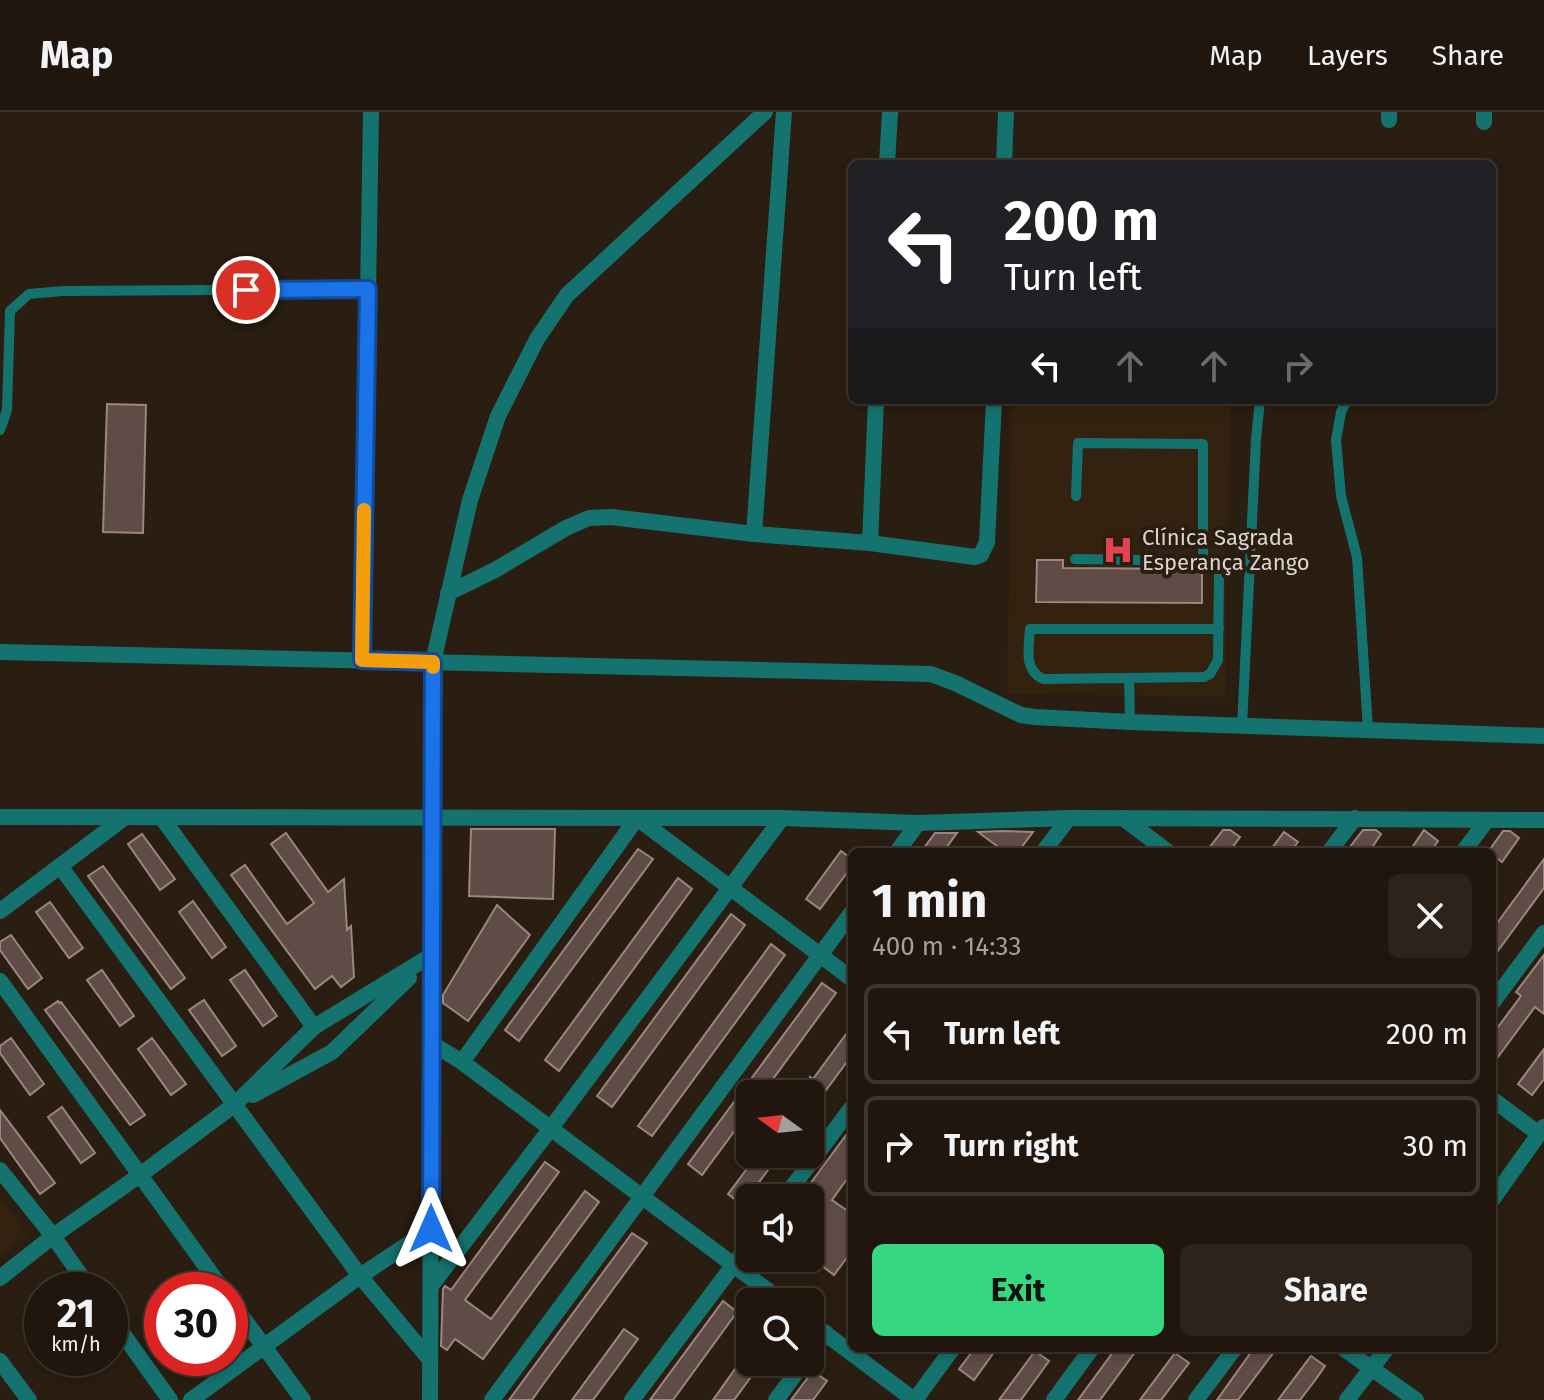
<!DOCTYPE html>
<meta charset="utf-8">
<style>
:root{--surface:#20160d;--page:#2d231b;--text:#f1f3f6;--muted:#a29f9d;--line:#3d352e;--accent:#35d881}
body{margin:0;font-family:"Fira Sans",sans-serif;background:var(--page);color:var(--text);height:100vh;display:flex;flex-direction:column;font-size:30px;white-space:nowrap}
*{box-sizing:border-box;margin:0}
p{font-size:26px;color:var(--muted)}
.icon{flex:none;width:44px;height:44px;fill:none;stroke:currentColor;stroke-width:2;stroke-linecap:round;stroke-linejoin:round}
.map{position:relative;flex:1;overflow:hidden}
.sheet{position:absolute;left:848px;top:736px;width:648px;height:504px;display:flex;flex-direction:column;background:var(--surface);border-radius:12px;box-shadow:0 4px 12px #0003,0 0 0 2px var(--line)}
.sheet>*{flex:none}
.banner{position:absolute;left:848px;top:48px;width:648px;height:244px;border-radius:12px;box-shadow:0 4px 12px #0003,0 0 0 2px var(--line);background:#202124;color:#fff;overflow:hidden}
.needle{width:52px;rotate:285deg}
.fabs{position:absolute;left:736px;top:968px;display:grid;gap:16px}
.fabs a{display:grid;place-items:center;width:88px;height:88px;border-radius:12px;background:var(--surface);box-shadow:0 4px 12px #0003,0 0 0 2px var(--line);font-size:40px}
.speed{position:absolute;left:24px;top:1160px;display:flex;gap:16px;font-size:40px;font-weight:700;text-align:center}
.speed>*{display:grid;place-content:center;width:104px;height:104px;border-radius:50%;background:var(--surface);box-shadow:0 4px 12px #0003,0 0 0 2px var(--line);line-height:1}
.speed small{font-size:20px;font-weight:400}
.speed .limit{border:12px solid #d22;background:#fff;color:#111}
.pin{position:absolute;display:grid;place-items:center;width:68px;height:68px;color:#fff;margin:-34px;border:4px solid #fff;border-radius:50%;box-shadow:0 2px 8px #0007}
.me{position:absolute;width:88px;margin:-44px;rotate:0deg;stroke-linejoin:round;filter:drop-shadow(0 0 6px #0008)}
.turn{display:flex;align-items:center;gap:28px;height:168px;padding:0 24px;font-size:36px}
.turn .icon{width:104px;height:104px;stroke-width:2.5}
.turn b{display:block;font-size:56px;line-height:68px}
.lanes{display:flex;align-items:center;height:76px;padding:0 24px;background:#0003;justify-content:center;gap:40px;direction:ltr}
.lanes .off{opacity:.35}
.round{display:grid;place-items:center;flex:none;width:84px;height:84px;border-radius:12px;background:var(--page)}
.overview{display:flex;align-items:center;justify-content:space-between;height:136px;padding:0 24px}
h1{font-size:48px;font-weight:700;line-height:60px}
.button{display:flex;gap:16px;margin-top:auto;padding:16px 24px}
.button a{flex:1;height:92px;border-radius:12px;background:var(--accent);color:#111;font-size:32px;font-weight:700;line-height:92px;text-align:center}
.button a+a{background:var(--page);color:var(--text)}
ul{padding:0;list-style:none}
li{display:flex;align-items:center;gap:24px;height:100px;margin:0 16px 12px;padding:0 8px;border:4px solid var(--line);border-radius:12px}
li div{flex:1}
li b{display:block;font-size:30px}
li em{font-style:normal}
header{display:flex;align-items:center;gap:48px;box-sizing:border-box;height:112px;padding:0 40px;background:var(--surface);border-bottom:2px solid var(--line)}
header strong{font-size:38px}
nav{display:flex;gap:44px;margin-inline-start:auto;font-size:28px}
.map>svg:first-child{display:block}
.built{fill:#332210}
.building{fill:#604c46;stroke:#9c867f;stroke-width:2}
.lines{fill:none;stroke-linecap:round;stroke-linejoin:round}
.service{stroke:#15736f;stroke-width:10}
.minor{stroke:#15736f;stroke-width:16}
.route-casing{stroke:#114b97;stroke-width:20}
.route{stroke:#1a73e8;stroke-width:14}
.slow{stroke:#f59e0b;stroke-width:14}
.labels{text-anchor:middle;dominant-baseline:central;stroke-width:8;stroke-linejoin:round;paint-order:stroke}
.poi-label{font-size:22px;fill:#ddd4cc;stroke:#2a1d11;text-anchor:start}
</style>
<header>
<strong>Map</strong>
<nav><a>Map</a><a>Layers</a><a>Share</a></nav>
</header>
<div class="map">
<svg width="1544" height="1288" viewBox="0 0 1544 1288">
<rect width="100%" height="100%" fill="#2a1d11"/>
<g class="built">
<path d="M1012,291L1230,294L1225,585L1007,582Z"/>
<path d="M0,1085L28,1122L0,1144Z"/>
</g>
<g class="building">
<path d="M107,292L146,293L143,421L103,420Z"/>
<path d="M1037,448H1063V456L1200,457L1202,458V491L1036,490Z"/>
<path d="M471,717H555L553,787L469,784Z"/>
<path d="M1223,718H1230L1240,725L1229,740H1206Z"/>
<path d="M1363,718H1376L1381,722L1369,740H1346Z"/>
<path d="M1424,718L1438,729L1430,740H1409Z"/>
<path d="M1003,719L1033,720L1018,740H1005L978,720Z"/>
<path d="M1503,719H1510L1519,726L1502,750L1492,743V740H1488Z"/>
<path d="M1284,720L1298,730L1290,740H1269Z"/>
<path d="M286,721L328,780L344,767L347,818L351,814L354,865L341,875L332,864L315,877L231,763L245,753L287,812L314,791L271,732Z"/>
<path d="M935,721H957L943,740H921Z"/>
<path d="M142,722L175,767L160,778L128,732Z"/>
<path d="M638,737L653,747L519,929L505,918Z"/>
<path d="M841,739L852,747V754L820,797L806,787Z"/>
<path d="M1544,747V776L1492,847V818Z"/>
<path d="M103,754L185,866L171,877L88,764Z"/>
<path d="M678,766L692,777L559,959L545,948Z"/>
<path d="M193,789L226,835L212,846L179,800Z"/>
<path d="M50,790L83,836L69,846L36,800Z"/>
<path d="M497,793L530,823L468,909L443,891V883Z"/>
<path d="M731,802L745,813L612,995L597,984Z"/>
<path d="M11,823L42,866L28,877L0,838V830Z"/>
<path d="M771,832L785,843L652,1024L638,1014Z"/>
<path d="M1544,843V902L1535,895L1492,953V923L1521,884L1516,880Z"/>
<path d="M102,858L134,904L120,914L87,868Z"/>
<path d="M245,858L277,904L263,914L230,868Z"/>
<path d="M822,871L836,881L762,982H750V998L702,1063L688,1052Z"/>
<path d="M204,888L236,934L222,944L189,898Z"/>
<path d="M58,889L59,891L61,890L145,1003L130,1013L45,898Z"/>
<path d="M852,914V943L810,1000V982H802L810,971V965L813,967Z"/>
<path d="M11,926L44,972L30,983L0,941V934Z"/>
<path d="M152,926L186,972L171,983L138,937Z"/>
<path d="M1544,937V967L1532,983L1518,972Z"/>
<path d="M62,995L95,1041L81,1051L48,1005Z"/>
<path d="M0,998L55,1071L40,1082L0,1026Z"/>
<path d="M852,1015V1060L832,1088L852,1102V1139L834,1163L810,1145V1072Z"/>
<path d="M758,1042H780L742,1093L728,1082Z"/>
<path d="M545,1050L559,1060L465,1188L491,1207L585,1079L599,1090L483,1247L455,1227L447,1238L441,1234L443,1177L445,1174L451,1178Z"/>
<path d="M632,1121L647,1131L544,1271L532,1288H509Z"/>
<path d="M723,1189L737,1200L673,1288H650Z"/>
<path d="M624,1217L638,1227L593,1288H572Z"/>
<path d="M975,1236H997L974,1268L959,1257Z"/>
<path d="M1116,1236H1138L1100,1288H1078Z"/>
<path d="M1254,1236H1277L1238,1288H1217Z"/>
<path d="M1035,1239L1049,1249L1031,1274L1021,1288H999Z"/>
<path d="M1175,1241L1189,1251L1161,1288H1140Z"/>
<path d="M1311,1244L1325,1254L1316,1267L1300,1288H1278Z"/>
<path d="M740,1250H762L734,1288H713Z"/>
<path d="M813,1259L827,1269L813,1288H791Z"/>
</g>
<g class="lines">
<g class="service">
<path d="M1347,288L1341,300L1336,328L1341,384L1357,445L1368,618"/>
<path d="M0,318L7,298L10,199L29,182L63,179L368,177"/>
<path d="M1076,384L1078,331L1203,332V449L1219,460L1218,548L1210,562L1204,565L1043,567C1023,558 1029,535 1030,517H1219"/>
<path d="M1075,447L1203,449"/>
<path d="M1129,566L1130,610"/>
<path d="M1242,614L1256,327L1260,288"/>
</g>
<g class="minor">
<path d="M1389,0V8"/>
<path d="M1484,0V10"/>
<path d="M887,52L890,0"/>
<path d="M1004,52L1006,0"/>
<path d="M754,422L784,0"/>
<path d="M870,431L876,288"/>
<path d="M448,481L495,458L566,416L589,406L611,405L754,422L870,431L975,445L981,443L987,430L994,288"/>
<path d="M0,540L931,562L955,571L1021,603L1035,605L1130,610L1544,624"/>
<path d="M362,548L371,0"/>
<path d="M0,705L782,706L918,711L1069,706L1544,708"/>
<path d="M162,706L314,915"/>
<path d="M1123,706L1168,740"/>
<path d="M897,740L918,711"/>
<path d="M1043,740L1069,706"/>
<path d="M1329,740L1355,706"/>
<path d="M1463,740L1487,708"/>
<path d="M60,754L360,1164L430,1248"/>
<path d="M0,799L124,706"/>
<path d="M0,869L223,1178"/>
<path d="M1492,891L1544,821"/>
<path d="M431,931L462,950L783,1190"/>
<path d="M462,950L637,706L852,867"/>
<path d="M253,983L332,940L409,866"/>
<path d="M1492,987L1539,1022"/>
<path d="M0,1058L53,1124L91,1178"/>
<path d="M784,1086L852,995"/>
<path d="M1492,1088L1544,1015"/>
<path d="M0,1166L53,1124L140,1063L234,993L314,915L432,843"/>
<path d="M431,1174L551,1016L782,706"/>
<path d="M230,1188L303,1288"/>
<path d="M110,1204L170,1288"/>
<path d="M810,1210L914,1288"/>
<path d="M1343,1236L1416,1288"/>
<path d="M810,1242L826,1221"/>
<path d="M0,1249L29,1288"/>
<path d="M191,1288L360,1164L431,1117"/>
<path d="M430,1288L433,550L470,388L498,304L537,227L567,183L765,0"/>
<path d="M492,1288L852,800"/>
<path d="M632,1288L750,1131"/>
<path d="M776,1288L804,1250"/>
<path d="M915,1288L953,1236"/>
<path d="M1054,1288L1092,1236"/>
<path d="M1196,1288L1235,1236"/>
<path d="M1347,1288L1387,1236"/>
</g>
</g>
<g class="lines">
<g class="route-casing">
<path id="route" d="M246,178L368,177L362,548L433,550L431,1117"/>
</g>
<use href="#route" class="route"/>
<path class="slow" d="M364,398L362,548L433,550V555"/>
</g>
<defs>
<g id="hospital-bare" transform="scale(2.4)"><path d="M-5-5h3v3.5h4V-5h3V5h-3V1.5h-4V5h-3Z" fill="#e0444e" stroke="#2a1d11" stroke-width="2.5" paint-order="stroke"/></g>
</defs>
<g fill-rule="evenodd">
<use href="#hospital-bare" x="1118" y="438"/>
</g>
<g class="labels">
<g class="poi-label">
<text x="1142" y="425">Clínica Sagrada<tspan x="1142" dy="25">Esperança Zango</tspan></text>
</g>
</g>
</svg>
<div class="fabs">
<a><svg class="needle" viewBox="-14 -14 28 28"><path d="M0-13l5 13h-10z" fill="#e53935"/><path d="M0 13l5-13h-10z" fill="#a29f9d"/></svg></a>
<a><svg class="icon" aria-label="sound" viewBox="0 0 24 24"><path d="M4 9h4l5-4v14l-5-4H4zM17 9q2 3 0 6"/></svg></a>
<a><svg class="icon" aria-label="search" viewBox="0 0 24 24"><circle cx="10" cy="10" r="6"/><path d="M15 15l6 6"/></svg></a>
</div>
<div class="speed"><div>21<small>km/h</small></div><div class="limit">30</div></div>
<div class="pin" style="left:246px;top:178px;background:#d93025"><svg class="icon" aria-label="arrive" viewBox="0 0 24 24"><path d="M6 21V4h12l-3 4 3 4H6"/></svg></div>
<svg class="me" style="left:431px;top:1117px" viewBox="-20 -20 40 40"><path d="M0-17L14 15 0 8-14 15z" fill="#1a73e8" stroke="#fff" stroke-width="4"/></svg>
<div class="banner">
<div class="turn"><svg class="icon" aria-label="left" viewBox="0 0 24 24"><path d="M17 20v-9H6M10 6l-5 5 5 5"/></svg><div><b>200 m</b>Turn left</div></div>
<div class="lanes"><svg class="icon" aria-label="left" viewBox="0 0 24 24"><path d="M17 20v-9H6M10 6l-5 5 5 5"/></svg><svg class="icon off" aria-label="ahead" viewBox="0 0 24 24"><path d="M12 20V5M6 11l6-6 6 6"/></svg><svg class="icon off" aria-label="ahead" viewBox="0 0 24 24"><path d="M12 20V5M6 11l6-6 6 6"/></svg><svg class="icon off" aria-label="right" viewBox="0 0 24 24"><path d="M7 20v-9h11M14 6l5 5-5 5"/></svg></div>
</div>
<section class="sheet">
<div class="overview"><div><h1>1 min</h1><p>400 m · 14:33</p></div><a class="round"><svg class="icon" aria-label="close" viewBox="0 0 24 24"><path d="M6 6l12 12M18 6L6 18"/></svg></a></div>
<ul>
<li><svg class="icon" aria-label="left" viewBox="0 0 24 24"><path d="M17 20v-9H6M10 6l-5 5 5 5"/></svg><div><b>Turn left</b></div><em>200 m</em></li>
<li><svg class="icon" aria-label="right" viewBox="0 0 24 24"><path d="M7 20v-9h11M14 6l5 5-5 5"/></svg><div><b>Turn right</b></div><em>30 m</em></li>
</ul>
<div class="button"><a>Exit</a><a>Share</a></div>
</section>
</div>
